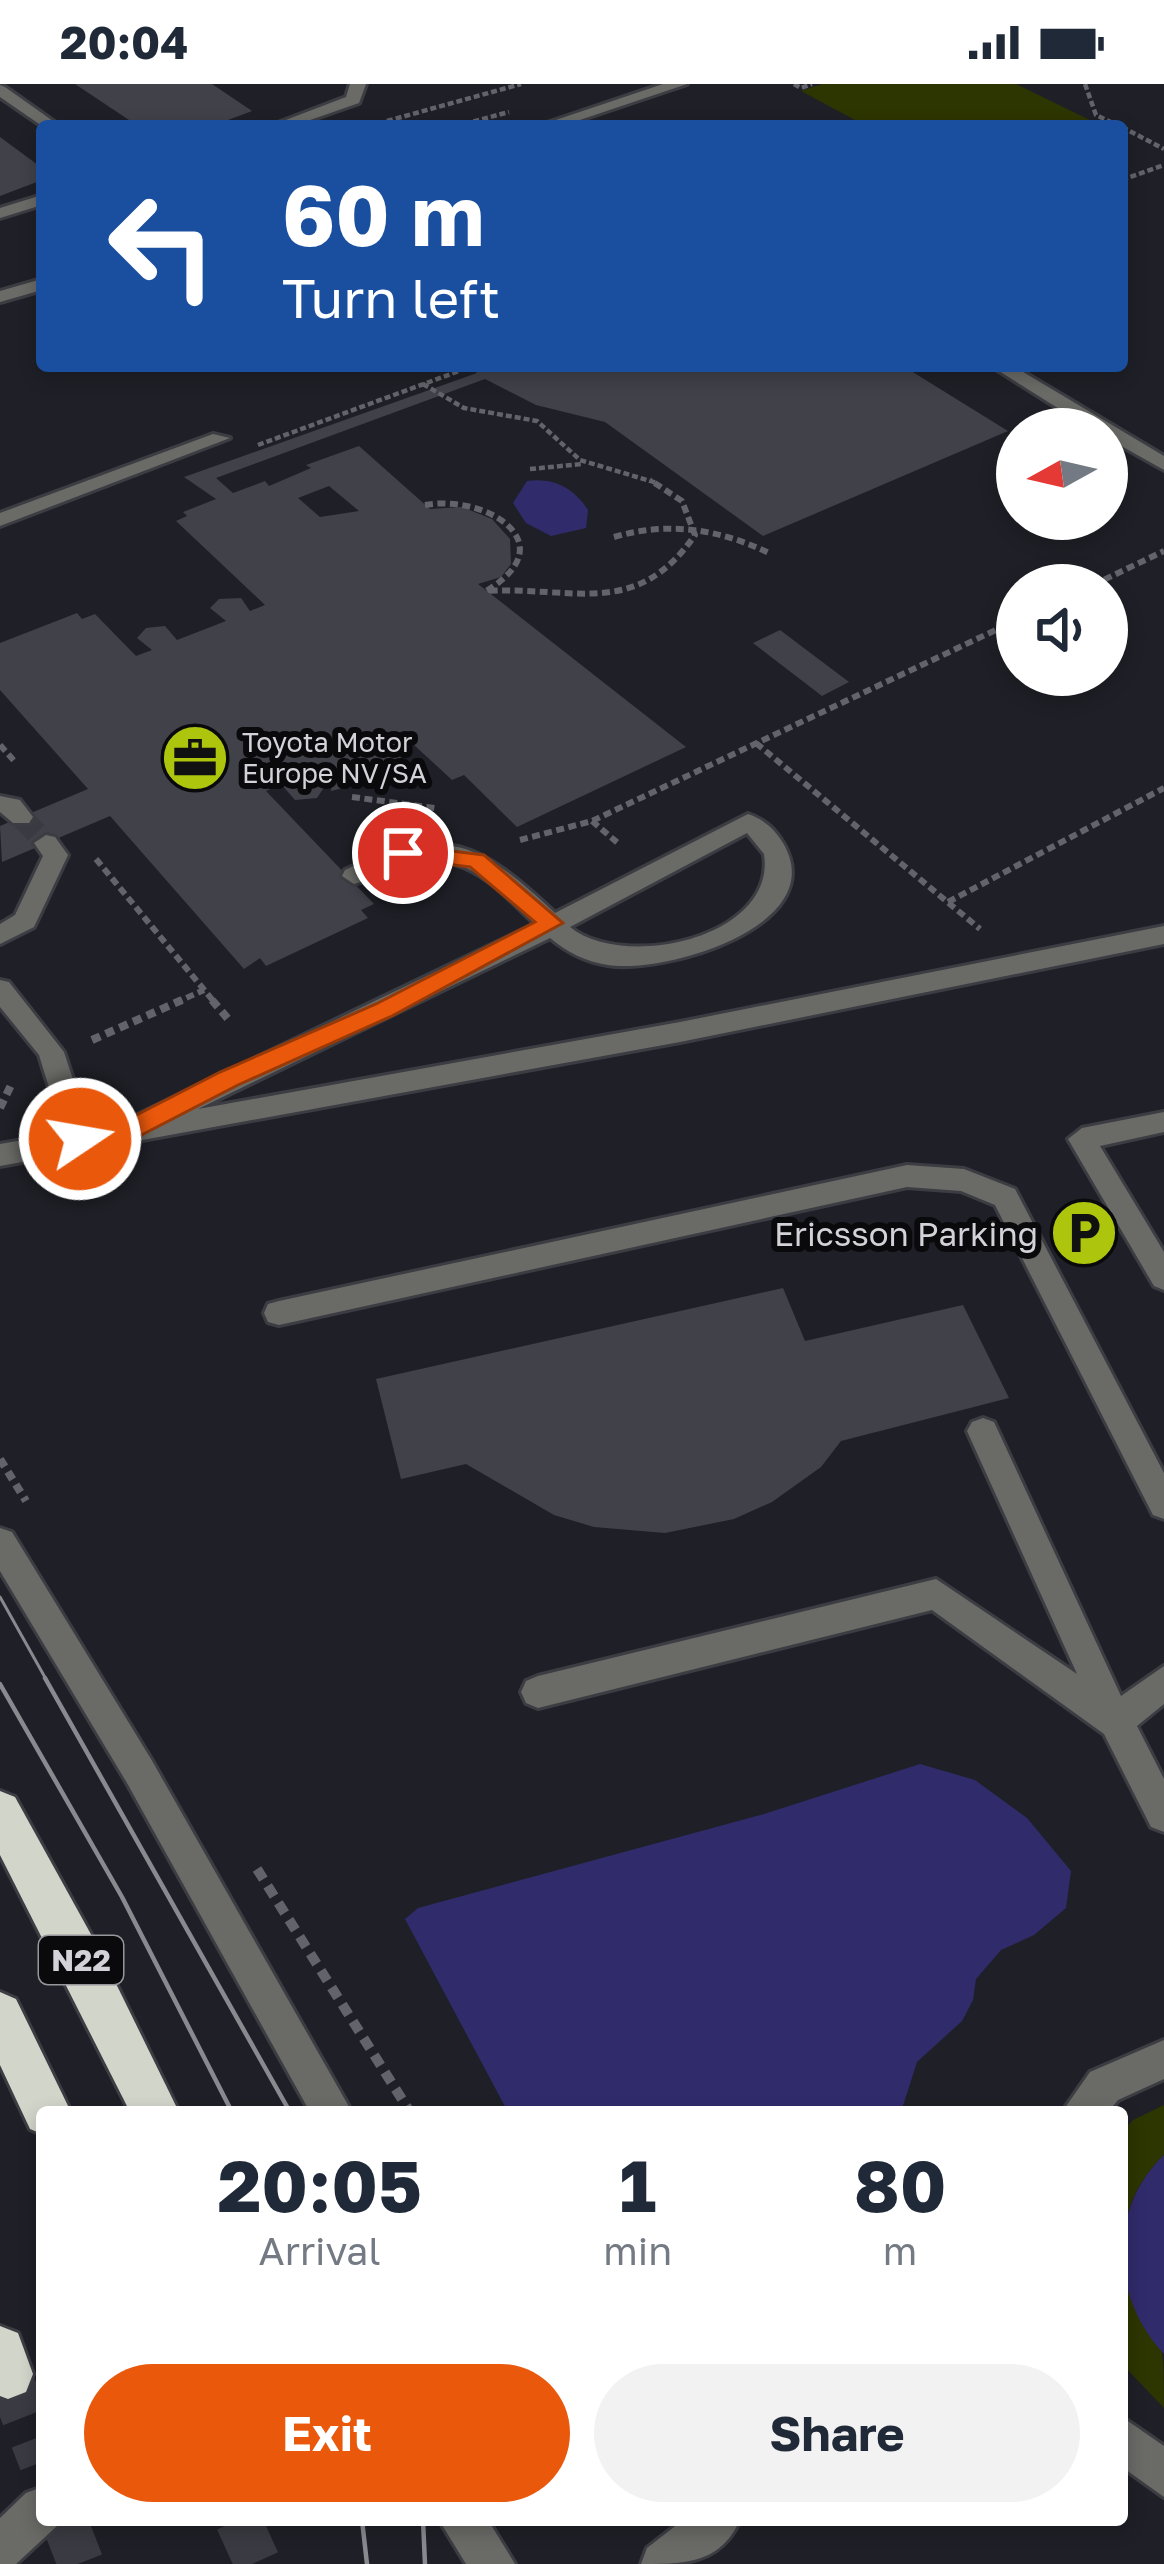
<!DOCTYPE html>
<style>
:root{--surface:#fff;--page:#f2f2f3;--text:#1f2937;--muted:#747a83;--accent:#ea580c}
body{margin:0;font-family:"Golos Text",sans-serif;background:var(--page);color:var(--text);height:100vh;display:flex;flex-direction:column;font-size:45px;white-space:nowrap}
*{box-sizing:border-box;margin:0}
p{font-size:39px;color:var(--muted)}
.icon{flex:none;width:66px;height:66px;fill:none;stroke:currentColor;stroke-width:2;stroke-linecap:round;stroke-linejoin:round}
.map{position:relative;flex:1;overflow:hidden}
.side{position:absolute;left:36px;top:2022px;width:1092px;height:420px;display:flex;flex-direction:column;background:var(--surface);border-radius:12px;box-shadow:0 6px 18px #0003}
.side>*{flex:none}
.top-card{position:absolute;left:36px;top:36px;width:1092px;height:252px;border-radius:12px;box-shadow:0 6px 18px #0003;background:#1a4fa0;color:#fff;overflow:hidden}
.needle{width:78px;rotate:262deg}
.buttons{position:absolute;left:996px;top:324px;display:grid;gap:24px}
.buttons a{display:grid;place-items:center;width:132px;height:132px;border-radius:50%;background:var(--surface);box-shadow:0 6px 18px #0003;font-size:60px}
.pin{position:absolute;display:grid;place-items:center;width:102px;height:102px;color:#fff;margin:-51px;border:6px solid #fff;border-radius:50%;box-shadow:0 3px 12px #0007}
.me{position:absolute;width:132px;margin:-66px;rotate:78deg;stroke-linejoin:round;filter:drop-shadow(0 0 9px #0008)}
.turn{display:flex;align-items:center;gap:42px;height:252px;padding:0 48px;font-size:54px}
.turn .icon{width:156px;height:156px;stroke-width:2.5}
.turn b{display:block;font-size:84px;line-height:102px}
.eta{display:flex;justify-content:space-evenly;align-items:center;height:204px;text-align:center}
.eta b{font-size:72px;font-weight:700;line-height:84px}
.button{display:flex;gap:24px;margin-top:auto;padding:24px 48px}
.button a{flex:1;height:138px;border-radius:72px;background:var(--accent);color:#fff;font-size:48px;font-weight:700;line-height:138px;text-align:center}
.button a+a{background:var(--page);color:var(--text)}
.status{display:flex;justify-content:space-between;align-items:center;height:84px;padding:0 60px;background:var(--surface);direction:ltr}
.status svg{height:33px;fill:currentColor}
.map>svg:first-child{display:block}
.green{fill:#2d3500}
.water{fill:#302b6b}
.building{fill:#404149;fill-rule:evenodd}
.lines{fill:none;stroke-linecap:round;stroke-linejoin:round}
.minor-tunnel{stroke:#3a3b42;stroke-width:22;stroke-dasharray:22 12;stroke-linecap:butt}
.highway-tunnel{stroke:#3a3b42;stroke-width:46;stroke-dasharray:46 24;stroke-linecap:butt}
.minor-casing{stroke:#3c3c43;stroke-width:6}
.highway-casing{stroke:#3c3c43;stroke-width:6}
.path-far3{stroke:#63646b;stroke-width:4.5;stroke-dasharray:6 3;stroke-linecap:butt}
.path-far2{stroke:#63646b;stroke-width:6;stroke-dasharray:8 4.5;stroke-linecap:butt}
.path-far1{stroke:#63646b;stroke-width:8;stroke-dasharray:9 6;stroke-linecap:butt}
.path{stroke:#63646b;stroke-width:10;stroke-dasharray:12 8;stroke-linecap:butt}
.minor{fill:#6a6b67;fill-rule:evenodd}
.highway{fill:#d2d5ca;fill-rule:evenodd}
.tram-far1{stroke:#898990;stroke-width:3}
.tram{stroke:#898990;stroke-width:4.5}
.route{fill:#ea580c;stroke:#983908;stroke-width:3}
.labels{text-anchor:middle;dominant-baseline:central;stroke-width:12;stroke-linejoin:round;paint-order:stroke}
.far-poi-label{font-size:27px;fill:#d2d2d8;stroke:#0a0a0d;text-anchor:start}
.shield{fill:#0a0a0d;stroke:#96969b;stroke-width:3}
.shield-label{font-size:30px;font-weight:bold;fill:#d2d2d8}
.poi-label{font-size:33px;fill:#d2d2d8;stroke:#0a0a0d;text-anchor:end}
</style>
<div class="status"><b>20:04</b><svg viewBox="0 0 49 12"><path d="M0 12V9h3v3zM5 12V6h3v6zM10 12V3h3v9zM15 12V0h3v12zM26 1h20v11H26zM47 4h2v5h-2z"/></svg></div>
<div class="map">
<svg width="1164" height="2480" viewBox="0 0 1164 2480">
<rect width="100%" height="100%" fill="#1f2027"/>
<g class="green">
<path d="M822,0H1016L1102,42H866L801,7Z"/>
<path d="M1164,2021V2071C1121,2112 1110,2173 1137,2228C1143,2242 1155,2254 1162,2268C1164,2282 1164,2309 1164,2324L1122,2280V2048L1133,2036Z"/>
</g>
<g class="water">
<path d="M527,397C553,393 574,404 588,426L586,444L551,452L526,439L513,419Z"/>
<path d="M920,1680L975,1696L1027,1734L1071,1787L1066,1824L1034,1851L1001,1866L976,1895L973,1916L962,1937L917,1978L901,2028H508L405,1835L418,1824L764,1730Z"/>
<path d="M1164,2071V2270C1110,2213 1108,2124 1164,2071Z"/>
</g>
<g class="building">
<path d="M75,0H212L252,27L212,42H138Z"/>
<path d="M0,53L42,84V96L0,112Z"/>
<path d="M469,282H903L1008,347L763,452L605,338L536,321L485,295L216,394L233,409L265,397L269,402L311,384L306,381L359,362L430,425L462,423L492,435L510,455L511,480L501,493L478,500L686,663L517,743L464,691L452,696L400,648L386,654L400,663L401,675L391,681L376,682V690L359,700L331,707L332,691L322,682L309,687L325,702L317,714L295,716L281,700L266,707L374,820L361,826L368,834L266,882L260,874L244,885L110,732L2,778L0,742L88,705L0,606V559L77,529L82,535L95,530L136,572L152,566L137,554L146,544L165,542L177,556L226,537L210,524L219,515L241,514L250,527L265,521L176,437L187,432L183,428L216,415L184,393L477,289ZM329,402L359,427L320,433L298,414Z"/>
<path d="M780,546L849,598L822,612L753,559Z"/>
<path d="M783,1204L805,1257L963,1221L1009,1314L841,1357L821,1383L772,1418L734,1435L665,1449L594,1443L554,1431L466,1380L401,1395L376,1295Z"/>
</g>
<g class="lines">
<path class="minor-tunnel" d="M21,733L46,759"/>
<g class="highway-tunnel">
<path d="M8,2290L42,2378"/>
<path d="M64,2436L81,2480"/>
<path d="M238,2436L258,2480"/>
</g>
<g class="minor-casing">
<g id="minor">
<path d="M350,0H366L359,19L293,42H270L346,13Z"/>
<path d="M663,0H687L562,42H538Z"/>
<path d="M0,1L5,3L60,42H42L0,13Z"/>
<path d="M42,111V121L0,134V124Z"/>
<path d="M42,195V206L0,218V207Z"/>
<path d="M991,282H1013L1164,372V386L1107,354V345H1091Z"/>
<path d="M213,350L230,354L0,442V429Z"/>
<path d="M0,712L20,716L33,733L29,739H13L0,728Z"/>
<path d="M748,730C763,735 775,745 783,759C832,842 664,890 608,881C586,878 567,868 550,854L198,1025L680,938L1164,842V860L680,958L0,1082V1060L63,1049L39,971L0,923V896L9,898L64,968L89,1044L121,1039L535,840C498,804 463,764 407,780C388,785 372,795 354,800L342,792L345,786C445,739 479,758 555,829ZM747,749L764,770C777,854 624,887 570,843Z"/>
<path d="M46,751L55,753L68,771L34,843L0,860V840L15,831L43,772L34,759Z"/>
<path d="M1164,1028V1048L1100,1062L1164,1168V1206L1154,1202L1068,1055L1082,1044Z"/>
<path d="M907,1081L964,1085L1015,1105L1164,1389V1435L1153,1431L995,1121L961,1107L907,1103L279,1241L268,1238L264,1229L268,1220L279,1217Z"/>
<path d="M983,1334L994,1338L1121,1612L1164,1582V1620L1137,1642L1164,1695V1748L1151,1743L1104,1650L932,1526L538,1624L526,1619L521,1608L526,1597L538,1592L936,1495L1077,1590L967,1347L972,1338Z"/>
<path d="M0,1444L12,1448L151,1675L352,2028H310L127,1699L0,1487Z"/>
<path d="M1164,1956V1995L1118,2016L1108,2028H1062L1090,1988Z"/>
<path d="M1122,2333L1164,2362V2413L1122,2383Z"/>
<path d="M42,2403V2436H59L58,2441L16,2480H0V2434L26,2409Z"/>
<path d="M439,2436H488L515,2480H466Z"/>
<path d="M683,2436H740C720,2480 684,2480 641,2480L647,2464Z"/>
</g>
</g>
<g class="highway-casing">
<g id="highway">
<path d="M0,1707L15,1713L98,1863L179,2028H130L0,1771Z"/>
<path d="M0,1908L16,1915L71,2028H42V2050L30,2045L0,1981Z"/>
<path d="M0,2242L18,2249L33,2290L26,2308L8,2315L0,2312Z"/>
</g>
</g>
<g class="path-far3">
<path d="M794,0L801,4L812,0"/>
<path d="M1085,0L1096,31L1119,42"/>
<path d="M387,37L521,0"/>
<path d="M456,42L509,28"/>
<path d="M1122,43L1164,65"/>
<path d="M1122,96L1164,81"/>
<path d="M423,300L464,324L537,337L580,376L657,399"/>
<path d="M258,361L459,287"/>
<path d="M530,385L582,380"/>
</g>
<g class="path-far2">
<path d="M425,421C485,410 567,459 486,507C574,502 636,536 695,451L682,417L650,396"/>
<path d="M614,453C669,437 720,445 771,470"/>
<path d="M1093,501L1164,467"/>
<path d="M756,659L980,845"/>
<path d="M0,661L16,679"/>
<path d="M352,713L435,724"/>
<path d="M592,737L619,760"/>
<path d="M520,756L592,737L1017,536"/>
<path d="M96,775L215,919"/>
<path d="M948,818L1164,704"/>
<path d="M175,919L204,906"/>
</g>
<g class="path-far1">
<path d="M212,916L229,936"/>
<path d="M92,956L182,916"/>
<path d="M0,1024L12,999"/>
<path d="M0,1375L26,1417"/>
</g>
<path class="path" d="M257,1785L410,2028"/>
<use href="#minor" class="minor"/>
<use href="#highway" class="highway"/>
<path class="tram-far1" d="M0,1513L47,1597"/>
<g class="tram">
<path d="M45,1594L290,2028"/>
<path d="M0,1600L122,1813L232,2028"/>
<path d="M362,2436L367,2480"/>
<path d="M423,2436L425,2480"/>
</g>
</g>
<path class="route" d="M403,761L484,771L563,839L392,932L238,1001L126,1059L71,1062L67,1055L71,1048L113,1043L220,988L376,920L535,838L470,783L395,774V763Z"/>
<defs>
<g id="office-disc" transform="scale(3.45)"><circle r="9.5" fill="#adc60d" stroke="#0a0a0d"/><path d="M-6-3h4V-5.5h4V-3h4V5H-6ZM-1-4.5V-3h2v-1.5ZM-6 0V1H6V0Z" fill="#111"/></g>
<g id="parking-disc" transform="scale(3.45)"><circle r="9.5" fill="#adc60d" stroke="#0a0a0d"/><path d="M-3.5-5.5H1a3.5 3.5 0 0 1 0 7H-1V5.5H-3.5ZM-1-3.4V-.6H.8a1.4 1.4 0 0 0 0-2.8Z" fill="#111"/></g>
</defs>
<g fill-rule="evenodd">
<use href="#office-disc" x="195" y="674"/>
<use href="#parking-disc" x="1084" y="1149"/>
</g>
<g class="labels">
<g class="far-poi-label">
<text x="242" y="658">Toyota Motor<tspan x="242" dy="31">Europe NV/SA</tspan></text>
</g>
<rect class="shield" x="39" y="1852" width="84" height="48" rx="9"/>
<g class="shield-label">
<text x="81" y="1876">N22</text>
</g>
<g class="poi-label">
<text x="1038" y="1149">Ericsson Parking</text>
</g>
</g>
</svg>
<div class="buttons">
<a><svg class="needle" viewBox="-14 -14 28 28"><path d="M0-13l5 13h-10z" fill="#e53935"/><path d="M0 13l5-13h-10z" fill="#747a83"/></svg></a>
<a><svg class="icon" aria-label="sound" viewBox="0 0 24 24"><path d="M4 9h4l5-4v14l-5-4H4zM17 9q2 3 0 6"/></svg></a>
</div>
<div class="pin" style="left:403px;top:769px;background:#d93025"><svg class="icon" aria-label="arrive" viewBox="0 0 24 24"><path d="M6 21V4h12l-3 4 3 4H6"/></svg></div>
<svg class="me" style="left:80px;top:1055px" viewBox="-20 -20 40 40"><circle r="17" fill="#ea580c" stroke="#fff" stroke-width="3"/><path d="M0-11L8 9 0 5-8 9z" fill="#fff"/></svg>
<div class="top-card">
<div class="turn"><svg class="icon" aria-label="left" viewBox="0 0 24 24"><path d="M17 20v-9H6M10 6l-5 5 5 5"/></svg><div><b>60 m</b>Turn left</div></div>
</div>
<section class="side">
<div class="eta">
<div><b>20:05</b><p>Arrival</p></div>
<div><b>1</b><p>min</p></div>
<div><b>80</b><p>m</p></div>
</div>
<div class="button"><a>Exit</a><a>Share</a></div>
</section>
</div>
